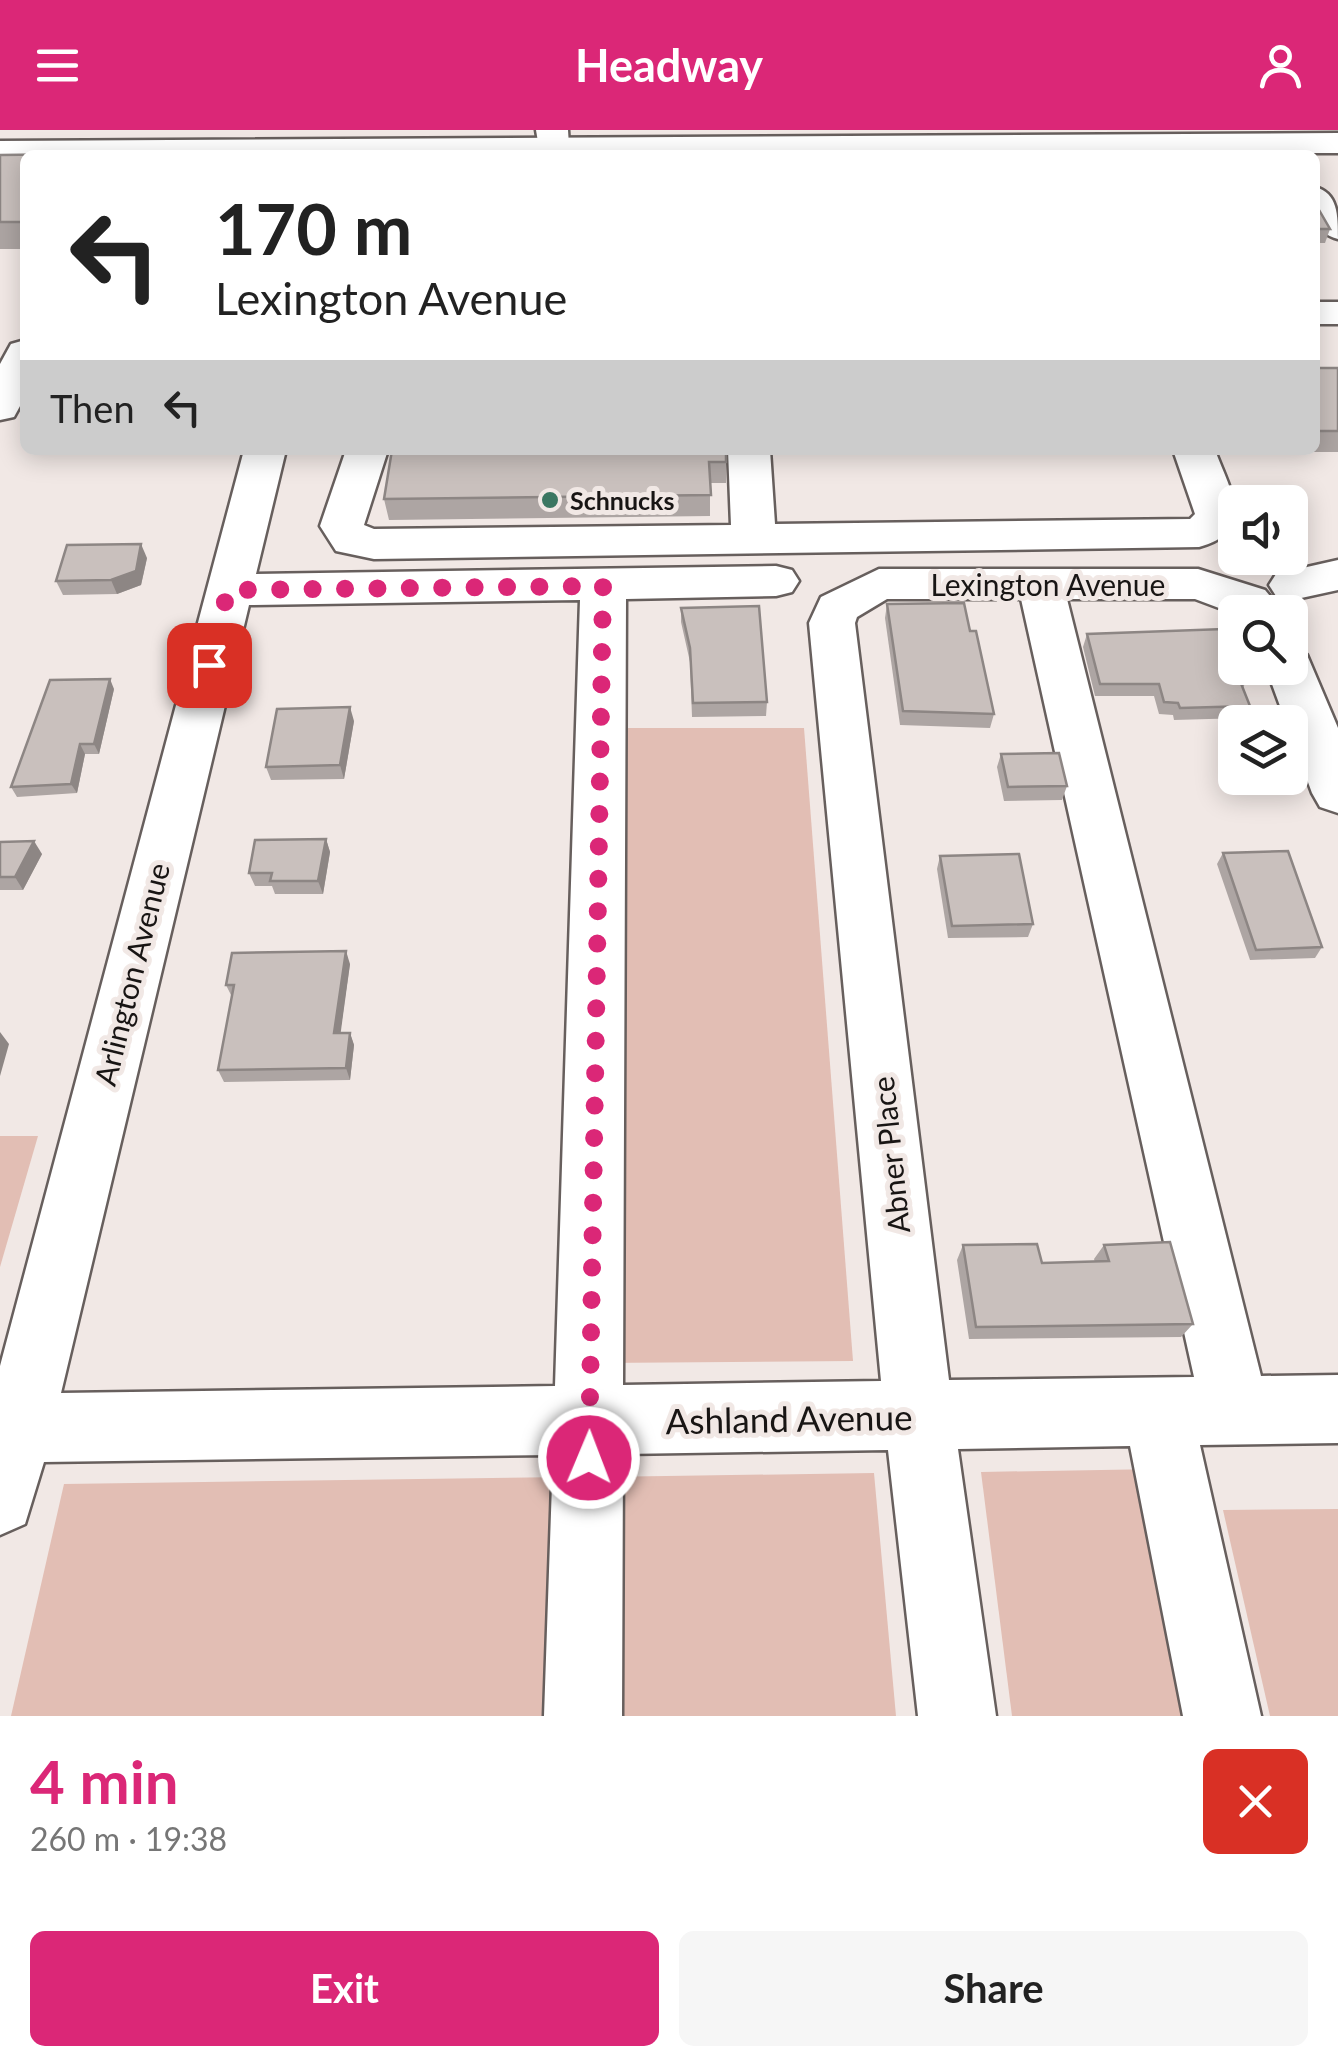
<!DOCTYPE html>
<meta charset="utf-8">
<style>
:root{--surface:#fff;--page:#f6f6f6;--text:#222;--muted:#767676;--accent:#db2777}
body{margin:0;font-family:Lato,sans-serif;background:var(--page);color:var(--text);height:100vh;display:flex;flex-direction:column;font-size:38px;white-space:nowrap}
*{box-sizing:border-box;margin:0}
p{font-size:32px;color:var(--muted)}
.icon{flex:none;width:55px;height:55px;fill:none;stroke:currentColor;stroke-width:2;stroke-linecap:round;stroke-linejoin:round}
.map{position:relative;height:1586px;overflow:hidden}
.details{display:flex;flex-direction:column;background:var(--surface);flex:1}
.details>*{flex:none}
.guide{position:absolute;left:20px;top:20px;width:1300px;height:305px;border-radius:15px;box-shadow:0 5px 25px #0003;background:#fff;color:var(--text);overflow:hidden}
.tools{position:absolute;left:1218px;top:355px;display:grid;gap:20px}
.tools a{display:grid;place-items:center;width:90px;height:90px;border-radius:15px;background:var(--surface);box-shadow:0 5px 25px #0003;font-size:50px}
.pin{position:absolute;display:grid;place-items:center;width:85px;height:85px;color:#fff;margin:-42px;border-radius:20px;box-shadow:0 5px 15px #0006}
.me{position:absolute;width:110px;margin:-55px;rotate:1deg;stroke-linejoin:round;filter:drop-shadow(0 0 8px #0008)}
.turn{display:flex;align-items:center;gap:35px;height:210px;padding:0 30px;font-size:45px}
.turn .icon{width:130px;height:130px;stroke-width:2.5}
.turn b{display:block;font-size:70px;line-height:85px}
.then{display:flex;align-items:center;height:95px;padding:0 30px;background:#0003;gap:20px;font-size:38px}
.round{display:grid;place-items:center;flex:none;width:105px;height:105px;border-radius:15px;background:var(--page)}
.summary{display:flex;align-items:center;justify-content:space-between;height:170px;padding:0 30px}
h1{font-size:60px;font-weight:700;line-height:75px;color:var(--accent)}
.button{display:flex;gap:20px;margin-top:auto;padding:20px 30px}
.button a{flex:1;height:115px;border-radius:15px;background:var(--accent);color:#fff;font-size:40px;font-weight:700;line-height:115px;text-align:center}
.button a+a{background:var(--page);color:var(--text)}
header{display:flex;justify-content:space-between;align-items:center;height:130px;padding:0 30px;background:var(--accent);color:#fff;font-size:45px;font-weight:700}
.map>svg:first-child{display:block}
.green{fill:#e2beb4}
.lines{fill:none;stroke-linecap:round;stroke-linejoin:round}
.minor-casing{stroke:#675f5d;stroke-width:5}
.major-casing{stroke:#675f5d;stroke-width:5}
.minor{fill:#fff;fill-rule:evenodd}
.major{fill:#fff;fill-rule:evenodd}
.wall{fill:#ada5a3}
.shaded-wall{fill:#8d8684}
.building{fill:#c9c0bd;stroke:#8d8684;stroke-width:2.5}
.route{stroke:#db2777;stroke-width:18;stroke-dasharray:0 32.4}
.poi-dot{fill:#3b7762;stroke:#f1e8e5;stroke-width:4}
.labels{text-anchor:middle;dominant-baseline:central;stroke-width:10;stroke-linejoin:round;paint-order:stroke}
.far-poi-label{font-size:25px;font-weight:bold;fill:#181514;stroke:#f1e8e5;text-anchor:start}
.street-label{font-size:30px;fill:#181514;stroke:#f1e8e5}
.near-street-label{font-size:35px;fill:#181514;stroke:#f1e8e5}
</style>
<header><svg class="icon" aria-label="menu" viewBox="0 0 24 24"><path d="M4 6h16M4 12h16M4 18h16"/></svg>Headway<svg class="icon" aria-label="person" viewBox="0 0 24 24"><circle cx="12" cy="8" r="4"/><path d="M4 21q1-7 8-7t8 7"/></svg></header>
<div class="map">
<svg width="1338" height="1586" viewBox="0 0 1338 1586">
<rect width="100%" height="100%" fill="#f1e8e5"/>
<g class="green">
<path d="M618,598H804L853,1231L600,1233Z"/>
<path d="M0,1006H38L0,1137Z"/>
<path d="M1158,1339L1207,1586H1012L981,1342Z"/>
<path d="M874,1343L896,1586H597L601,1347Z"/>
<path d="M568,1347L562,1586H11L64,1354Z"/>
<path d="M1338,1379V1586H1270L1223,1380Z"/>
</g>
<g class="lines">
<g class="minor-casing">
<g id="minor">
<path d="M536,0H568L569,17L560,25L540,24Z"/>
<path d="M1315,57C1338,63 1338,85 1338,109C1311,102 1315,80 1315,57Z"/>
<rect x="1315" y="172" width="23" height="22"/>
<path d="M25,210V267L14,287L0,290V234L11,214Z"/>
<path d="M244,320H286L256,444L776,436L792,440L799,451L792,462L776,466L626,469L623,1255L881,1251L809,493L821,467L879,439H1198L1265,460L1283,482L1235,484L1195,469H1067L1261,1246L1338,1245V1313L1200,1315L1261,1586H1183L1130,1316L958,1319L996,1586H918L888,1320L623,1324L622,1586H544L553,1325L44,1332L25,1394L0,1405V1236ZM887,469H1021L1194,1247L949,1250L855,493L857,487ZM580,470L555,1256L61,1263L249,475Z"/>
<path d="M346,320H388L364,395L374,399L731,395L728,320H770L775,394L1190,389L1195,384L1173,320H1215C1230,361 1258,401 1199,417L374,429L336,421L320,396Z"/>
<path d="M1338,430V460L1292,470L1276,466L1269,455L1276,444Z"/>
<path d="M1290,520L1307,525L1338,598V683L1320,677L1312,663L1266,538H1290Z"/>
</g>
</g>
<g class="major-casing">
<path id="major" d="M1338,3V23L25,25V31H0V11Z"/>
</g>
<use href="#minor" class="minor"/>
<use href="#major" class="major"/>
</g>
<g class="wall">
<rect x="0" y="25" width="25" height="94"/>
<path d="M1315,73L1330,99L1325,113H1315Z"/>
<path d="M1315,238H1338V322H1289L1288,320H1315Z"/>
<path d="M392,320L726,332V353H710V386L389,390L384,369Z"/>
<path d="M147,428L141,455L117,464L63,465L56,451Z"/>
<path d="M887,474L970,501L994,584L990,598L900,595L885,488Z"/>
<path d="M681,478L767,572L766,586L692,587L690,532L681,492Z"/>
<path d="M1087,504L1246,551L1243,558L1250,576L1244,588L1174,590L1173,585L1159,584L1154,566H1095L1083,517Z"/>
<path d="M114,559L99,624H85L77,663L17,667L11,657Z"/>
<path d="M354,591L344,649L271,650L266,637Z"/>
<path d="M1001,624L1067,656L1062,670L1004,671L997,637Z"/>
<path d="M326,709L330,722L323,764H275L272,756H255L249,743Z"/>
<path d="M0,712L42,724L23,760H0Z"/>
<path d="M1223,723L1322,817L1315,828L1250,830L1217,734Z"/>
<path d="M940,726L1033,794L1028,807L948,808L937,739Z"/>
<path d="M350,834L340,903H350L354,915L350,950L224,952L218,940L232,867L226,855Z"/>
<path d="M963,1115L1042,1133L1095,1132L1094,1129L1104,1115L1193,1194L1181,1207L969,1209L957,1130Z"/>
</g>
<g class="shaded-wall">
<path d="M141,414L147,428L141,455L117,464L111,450Z"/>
<path d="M110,549L114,559L99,624L94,614Z"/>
<path d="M350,577L354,591L344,649L340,635Z"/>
<path d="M80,614L85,624L77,663L71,654Z"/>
<path d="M326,709L330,722L323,764L318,751Z"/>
<path d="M34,711L42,724L23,760L15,747Z"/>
<path d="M346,821L350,834L339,915L334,903Z"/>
<path d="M0,902L9,914L0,946Z"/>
<path d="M350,903L354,915L350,950L346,938Z"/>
</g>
<g class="building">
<path d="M82,24L25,25V92H0V25Z"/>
<path d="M1315,73L1330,99H1315Z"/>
<rect x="1315" y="238" width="23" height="63"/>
<path d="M392,320H726V332H709L711,365L384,369Z"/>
<path d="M141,414L136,441L111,450L56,451L67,415Z"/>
<path d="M964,473L970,501H976L994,584L903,581L887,474Z"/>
<path d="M759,476L767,572L693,573L690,518L681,478Z"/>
<path d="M1224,499L1235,524V538H1241L1246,551H1240L1250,576L1180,578L1178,573L1164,572L1159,554H1100L1087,504Z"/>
<path d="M110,549L94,614H80L71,654L11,657L50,550Z"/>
<path d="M350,577L340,635L266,637L277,579Z"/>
<path d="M1059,623L1067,656L1008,657L1001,624Z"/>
<path d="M326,709L318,751H270L272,743H249L255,710Z"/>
<path d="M34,711L15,747H0V712Z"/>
<path d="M1288,721L1322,817L1256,820L1223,723Z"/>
<path d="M1019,724L1033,794L952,796L940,726Z"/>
<path d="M346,821L334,903H350L346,938L218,940L234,855H226L232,823Z"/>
<path d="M1170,1112L1193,1194L976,1197L963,1115L1037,1114L1042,1133L1109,1131L1104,1115Z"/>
</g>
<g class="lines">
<path class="route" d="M209,535L228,460L603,456L589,1328"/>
</g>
<circle class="poi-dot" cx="550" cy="370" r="10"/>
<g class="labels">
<g class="far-poi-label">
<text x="570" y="370">Schnucks</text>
</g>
<g class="street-label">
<text x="1048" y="454">Lexington Avenue</text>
<text transform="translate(131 844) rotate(-76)">Arlington Avenue</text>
<text transform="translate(890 1025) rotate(-96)">Abner Place</text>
</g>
<g class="near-street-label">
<text transform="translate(789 1288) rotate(-1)">Ashland Avenue</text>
</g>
</g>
</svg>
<div class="tools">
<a><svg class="icon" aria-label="sound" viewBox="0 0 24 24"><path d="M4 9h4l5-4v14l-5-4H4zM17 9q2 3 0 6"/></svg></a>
<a><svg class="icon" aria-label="search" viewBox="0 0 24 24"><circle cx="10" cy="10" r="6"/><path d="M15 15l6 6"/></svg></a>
<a><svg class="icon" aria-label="layers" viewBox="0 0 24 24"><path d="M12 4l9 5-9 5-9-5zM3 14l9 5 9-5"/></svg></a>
</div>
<div class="pin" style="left:209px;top:535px;background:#d93025"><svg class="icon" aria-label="arrive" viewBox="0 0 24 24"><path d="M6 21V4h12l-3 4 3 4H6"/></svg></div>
<svg class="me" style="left:589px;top:1328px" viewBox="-20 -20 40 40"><circle r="17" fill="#db2777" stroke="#fff" stroke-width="3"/><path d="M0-11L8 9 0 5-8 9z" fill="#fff"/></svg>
<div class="guide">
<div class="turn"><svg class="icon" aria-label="left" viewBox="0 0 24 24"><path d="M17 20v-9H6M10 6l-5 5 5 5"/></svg><div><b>170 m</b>Lexington Avenue</div></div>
<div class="then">Then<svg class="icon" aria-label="left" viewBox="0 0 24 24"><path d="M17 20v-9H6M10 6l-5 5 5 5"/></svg></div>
</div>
</div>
<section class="details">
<div class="summary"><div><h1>4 min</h1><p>260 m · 19:38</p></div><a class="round" style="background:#d93025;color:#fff"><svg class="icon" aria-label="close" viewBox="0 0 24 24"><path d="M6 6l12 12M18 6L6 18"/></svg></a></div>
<div class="button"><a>Exit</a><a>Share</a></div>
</section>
